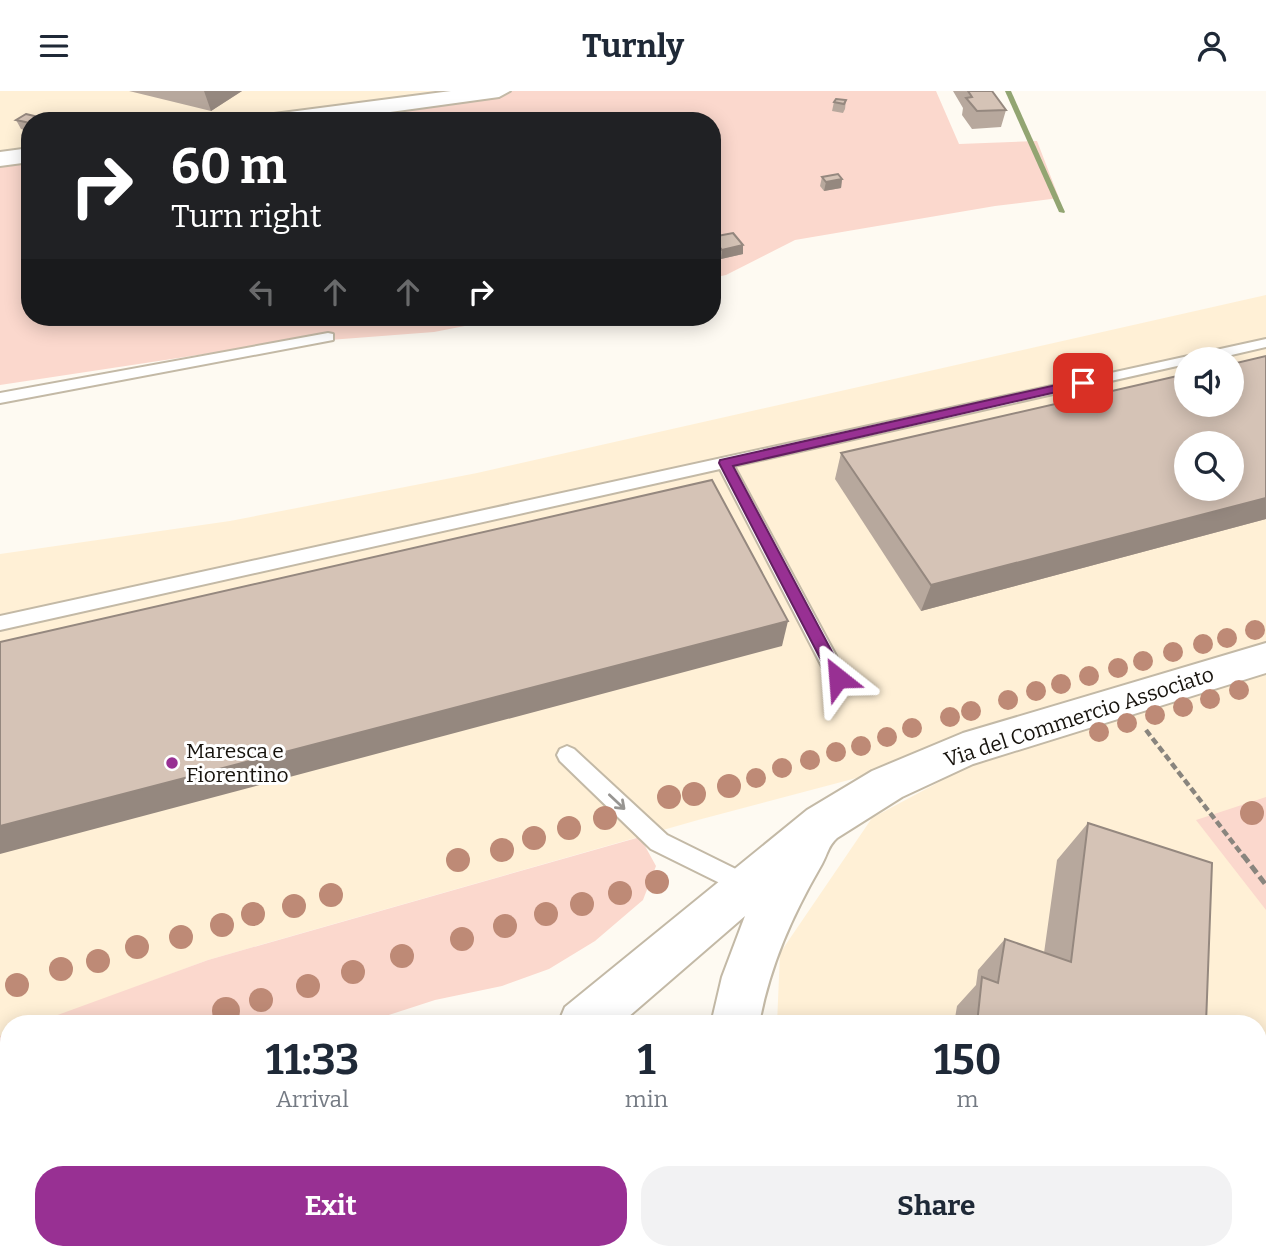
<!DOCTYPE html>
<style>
:root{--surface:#fff;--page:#f2f2f3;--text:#1f2937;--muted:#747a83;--accent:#983093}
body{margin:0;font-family:Bitter,serif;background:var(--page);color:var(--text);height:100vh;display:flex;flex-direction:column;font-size:26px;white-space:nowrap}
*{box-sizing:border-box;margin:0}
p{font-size:23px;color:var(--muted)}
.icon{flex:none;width:38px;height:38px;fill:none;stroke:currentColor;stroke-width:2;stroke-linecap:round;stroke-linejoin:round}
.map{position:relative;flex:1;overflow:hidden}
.side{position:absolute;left:0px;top:924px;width:1267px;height:245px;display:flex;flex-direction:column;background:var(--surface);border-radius:28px 28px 0 0;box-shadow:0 4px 18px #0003}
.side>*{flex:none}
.top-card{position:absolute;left:21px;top:21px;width:700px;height:214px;border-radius:28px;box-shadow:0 4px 18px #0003;background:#202124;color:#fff;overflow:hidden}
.fabs{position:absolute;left:1174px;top:256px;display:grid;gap:14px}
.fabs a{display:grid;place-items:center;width:70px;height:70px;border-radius:50%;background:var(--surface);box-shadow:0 4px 18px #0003;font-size:35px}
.pin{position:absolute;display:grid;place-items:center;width:60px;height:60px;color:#fff;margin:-30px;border-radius:14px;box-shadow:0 4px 10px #0006}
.me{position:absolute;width:77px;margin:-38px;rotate:332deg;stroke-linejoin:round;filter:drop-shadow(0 0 5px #0008)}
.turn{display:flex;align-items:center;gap:24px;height:147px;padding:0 35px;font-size:32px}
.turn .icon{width:91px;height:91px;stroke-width:2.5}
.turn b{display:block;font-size:49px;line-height:60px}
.lanes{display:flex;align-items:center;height:66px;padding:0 35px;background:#0003;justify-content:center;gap:35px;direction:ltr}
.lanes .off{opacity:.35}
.eta{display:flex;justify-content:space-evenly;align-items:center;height:119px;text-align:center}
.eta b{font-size:42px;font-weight:700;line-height:49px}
.cta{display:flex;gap:14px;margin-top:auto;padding:14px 35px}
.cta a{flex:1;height:80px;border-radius:28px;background:var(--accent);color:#fff;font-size:28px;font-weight:700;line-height:80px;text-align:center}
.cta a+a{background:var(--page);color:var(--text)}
header{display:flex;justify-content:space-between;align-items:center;height:91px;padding:0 35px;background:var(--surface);font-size:32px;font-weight:700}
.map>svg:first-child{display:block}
.built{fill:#fff0d6;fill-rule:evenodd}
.green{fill:#fbd8cd}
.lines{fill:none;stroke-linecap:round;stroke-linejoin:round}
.stream{fill:#92a572;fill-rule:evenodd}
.lane-casing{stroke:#c3b9a6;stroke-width:4}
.street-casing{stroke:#c3b9a6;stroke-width:4}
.secondary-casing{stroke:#c3b9a6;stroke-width:4}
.primary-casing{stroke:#c3b9a6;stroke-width:4}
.path-far1{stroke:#89857e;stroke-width:4.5;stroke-dasharray:7 3.5;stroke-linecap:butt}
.path{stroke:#89857e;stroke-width:5;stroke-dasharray:9 4.5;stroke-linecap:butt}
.lane{fill:#fff;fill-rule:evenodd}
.street{fill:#fff;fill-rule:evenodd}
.secondary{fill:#fff;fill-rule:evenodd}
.primary{fill:#fff;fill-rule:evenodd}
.tree{fill:#be8a76}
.wall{fill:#b7a89d}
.shaded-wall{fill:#95887f}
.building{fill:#d5c3b6;stroke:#95887f;stroke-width:2;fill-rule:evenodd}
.oneway{stroke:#979592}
.route{fill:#983093;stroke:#631f60;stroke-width:2}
.poi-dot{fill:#983093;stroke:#fff;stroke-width:2.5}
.labels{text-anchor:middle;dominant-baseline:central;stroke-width:6;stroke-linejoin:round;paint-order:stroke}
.street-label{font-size:21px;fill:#17130d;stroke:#fff}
.poi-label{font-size:21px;fill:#17130d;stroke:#fff;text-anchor:start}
</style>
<header><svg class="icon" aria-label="menu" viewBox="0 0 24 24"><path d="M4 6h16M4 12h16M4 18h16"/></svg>Turnly<svg class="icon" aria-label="person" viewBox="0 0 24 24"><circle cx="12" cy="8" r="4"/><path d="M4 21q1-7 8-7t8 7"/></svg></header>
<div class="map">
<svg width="1266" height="1169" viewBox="0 0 1266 1169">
<rect width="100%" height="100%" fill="#fefaf2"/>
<g class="built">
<path d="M0,0H472L265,30H30V65L0,70Z"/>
<path d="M1266,204V1169H804L795,1160H1258V933H777L780,862L872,727L1034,640L698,729L208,869L36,933H9V943L0,946V463L230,430L477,382ZM1186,268H1232V313H1186ZM1186,352H1232V397H1186Z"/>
</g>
<g class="green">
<path d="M472,0H936L959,53L1037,50L1059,107L995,115L795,149L726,184L712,187V30H265Z"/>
<path d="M30,65V226H511L434,241L264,254L0,294V70Z"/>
<path d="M1266,706V819L1196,729Z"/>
<path d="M640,746L656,775L643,809L595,850L549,878L502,895L435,909L361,933H33L208,869Z"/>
<path d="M9,942V1100L0,1099V945Z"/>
<path d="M255,1160H733L742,1169H246Z"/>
</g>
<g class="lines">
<path class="stream" d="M1005,0H1011L1065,121L1064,122L1059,121Z"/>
<g class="lane-casing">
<g id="lane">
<path d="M328,242L333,243V249L0,312V302Z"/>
<path d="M1266,248V256L1214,268H1186V273L734,375L848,587L845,593H831L720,378L0,539V525Z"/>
<path d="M567,655L574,658L667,744L754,787L757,794L754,801L746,804L738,801L651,758L560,670L557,664L560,658Z"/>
</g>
</g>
<g class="street-casing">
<path id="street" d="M1266,552V582L973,673L902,706L837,747C828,755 828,762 822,773C792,825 770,874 759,933H711L722,886L745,825L620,933H558L565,916L807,719L872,680L963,642Z"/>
</g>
<g class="secondary-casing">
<g id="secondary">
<path d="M90,1160H217L213,1169H86Z"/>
<path d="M767,1160H828L832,1169H771Z"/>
</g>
</g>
<g class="primary-casing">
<g id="primary">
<path d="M451,0H510L499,6L325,30H263L274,23Z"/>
<path d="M30,57V71L0,75V61Z"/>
</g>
</g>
<path class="path-far1" d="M1146,639L1244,766"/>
<path class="path" d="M1243,764L1266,794"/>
<use href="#lane" class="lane"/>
<use href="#street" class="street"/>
<use href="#secondary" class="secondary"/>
<use href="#primary" class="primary"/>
</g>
<g class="tree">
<circle cx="1255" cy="539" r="10"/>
<circle cx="1227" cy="547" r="10"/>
<circle cx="1203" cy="553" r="10"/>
<circle cx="1173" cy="561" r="10"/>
<circle cx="1143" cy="570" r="10"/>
<circle cx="1118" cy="577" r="10"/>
<circle cx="1089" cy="585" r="10"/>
<circle cx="1061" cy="593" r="10"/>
<circle cx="1239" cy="599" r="10"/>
<circle cx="1036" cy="600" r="10"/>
<circle cx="1210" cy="608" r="10"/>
<circle cx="1008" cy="609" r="10"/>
<circle cx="1183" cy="616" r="10"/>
<circle cx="971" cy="620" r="10"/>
<circle cx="1155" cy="624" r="10"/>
<circle cx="950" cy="626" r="10"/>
<circle cx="1127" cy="632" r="10"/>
<circle cx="912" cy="637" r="10"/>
<circle cx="1099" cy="641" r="10"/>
<circle cx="887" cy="646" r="10"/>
<circle cx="861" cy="655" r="10"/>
<circle cx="836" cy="661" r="10"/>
<circle cx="810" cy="669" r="10"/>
<circle cx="782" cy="677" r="10"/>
<circle cx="756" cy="687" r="10"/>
<circle cx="729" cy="695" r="12"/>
<circle cx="694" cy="703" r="12"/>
<circle cx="669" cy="706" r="12"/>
<circle cx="1252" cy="722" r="12"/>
<circle cx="605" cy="727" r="12"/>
<circle cx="569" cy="737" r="12"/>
<circle cx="534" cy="747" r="12"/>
<circle cx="502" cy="759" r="12"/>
<circle cx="458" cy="769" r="12"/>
<circle cx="657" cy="791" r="12"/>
<circle cx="620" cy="802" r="12"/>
<circle cx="331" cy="804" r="12"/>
<circle cx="582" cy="813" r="12"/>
<circle cx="294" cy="815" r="12"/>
<circle cx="253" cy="823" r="12"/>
<circle cx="546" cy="823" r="12"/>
<circle cx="222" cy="834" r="12"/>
<circle cx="505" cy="835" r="12"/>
<circle cx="181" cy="846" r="12"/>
<circle cx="462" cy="848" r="12"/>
<circle cx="137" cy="856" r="12"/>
<circle cx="402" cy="865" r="12"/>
<circle cx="98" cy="870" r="12"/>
<circle cx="61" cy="878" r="12"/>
<circle cx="353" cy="881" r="12"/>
<circle cx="17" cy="894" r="12"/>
<circle cx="308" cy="895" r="12"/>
<circle cx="261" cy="909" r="12"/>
<circle cx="226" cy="920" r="14"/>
</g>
<g class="wall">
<path d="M129,0H242L211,20Z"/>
<path d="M953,0H992L1006,19L1001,36L972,38L962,24L963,17Z"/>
<path d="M846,9L845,18L843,22L832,20L834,11Z"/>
<path d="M16,29H51L52,30H30V40L21,38Z"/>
<path d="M822,86L842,88L841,97L824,100L820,95Z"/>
<path d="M712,146L743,154V163L721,168L712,156Z"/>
<path d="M1266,265V428L921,520L835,388L841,362Z"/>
<path d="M1088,732L1206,933H954L957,915L976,894L978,879L1005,848L1044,862L1057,769Z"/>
<path d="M1258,958L1266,961V1159L1258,1156Z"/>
<path d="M1064,1160H1104V1169H1063Z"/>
</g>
<g class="shaded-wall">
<path d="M204,0H242L211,20Z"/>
<path d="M842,88L841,97L824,100L826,91Z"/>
<path d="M743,154V163L721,168L722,159Z"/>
<path d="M1266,407V428L921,520L931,494Z"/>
<path d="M788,530L782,555L0,763V735Z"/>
</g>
<g class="building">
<path d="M968,0H992L1006,19L977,20L966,7L972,6Z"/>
<path d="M836,8L846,9L844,13L834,11Z"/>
<path d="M26,23L51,29L30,30V32L16,29Z"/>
<path d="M838,83L842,88L826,91L822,86Z"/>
<path d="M733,142L743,154L722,159L712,146Z"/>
<path d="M1266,265V407L931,494L841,362L1186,283V313H1232V273ZM1186,352H1232V397H1186Z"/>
<path d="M712,389L788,530L0,735V551Z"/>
<path d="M1088,732L1212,772L1206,933H977L982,886L998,892L1005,848L1071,871Z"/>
<path d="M1258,958L1266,961V1127L1258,1124Z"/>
<rect x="1071" y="1160" width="33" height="9"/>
</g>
<defs><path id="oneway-shaft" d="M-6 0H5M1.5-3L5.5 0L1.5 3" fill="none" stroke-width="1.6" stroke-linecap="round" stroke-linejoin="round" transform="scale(1.75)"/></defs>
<use class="oneway" href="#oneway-shaft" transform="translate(617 711) rotate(43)"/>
<path class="route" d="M1083,288L1089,292L1087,294L733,375L846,587L844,592H833L719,372L720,369Z"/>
<circle class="poi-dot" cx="172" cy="672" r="7"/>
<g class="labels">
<g class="street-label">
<text transform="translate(1079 626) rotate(-18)">Via del Commercio Associato</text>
</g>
<g class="poi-label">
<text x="186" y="660">Maresca e<tspan x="186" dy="24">Fiorentino</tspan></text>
</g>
</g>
</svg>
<div class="fabs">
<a><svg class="icon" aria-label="sound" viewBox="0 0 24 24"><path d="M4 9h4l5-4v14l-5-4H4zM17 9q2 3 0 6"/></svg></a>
<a><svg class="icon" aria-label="search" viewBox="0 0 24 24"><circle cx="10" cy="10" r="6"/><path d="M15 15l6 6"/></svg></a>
</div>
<div class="pin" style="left:1083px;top:292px;background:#d93025"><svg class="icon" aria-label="arrive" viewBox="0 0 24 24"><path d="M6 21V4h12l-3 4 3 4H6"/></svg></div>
<svg class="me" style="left:838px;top:587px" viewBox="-20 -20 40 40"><path d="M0-17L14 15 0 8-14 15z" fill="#983093" stroke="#fff" stroke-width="4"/></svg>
<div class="top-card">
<div class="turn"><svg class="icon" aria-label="right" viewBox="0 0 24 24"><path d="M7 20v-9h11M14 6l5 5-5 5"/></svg><div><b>60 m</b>Turn right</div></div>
<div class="lanes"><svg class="icon off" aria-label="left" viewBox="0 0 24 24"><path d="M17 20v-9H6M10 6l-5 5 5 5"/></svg><svg class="icon off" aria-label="ahead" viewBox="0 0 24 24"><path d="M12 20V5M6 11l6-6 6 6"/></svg><svg class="icon off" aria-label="ahead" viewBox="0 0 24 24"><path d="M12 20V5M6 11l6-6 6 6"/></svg><svg class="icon" aria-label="right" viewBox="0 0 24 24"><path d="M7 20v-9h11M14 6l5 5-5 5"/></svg></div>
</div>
<section class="side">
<div class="eta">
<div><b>11:33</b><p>Arrival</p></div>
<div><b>1</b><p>min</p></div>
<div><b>150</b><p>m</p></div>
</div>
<div class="cta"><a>Exit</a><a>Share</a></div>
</section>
</div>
